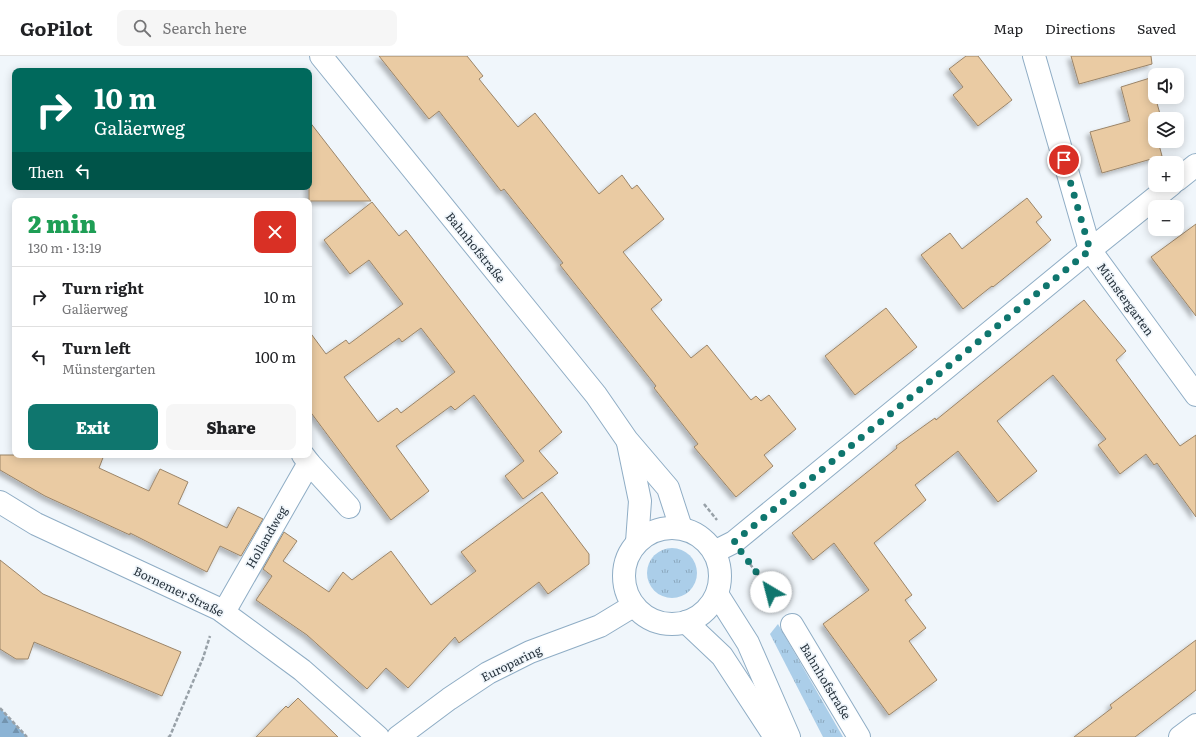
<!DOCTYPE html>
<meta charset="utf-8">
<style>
:root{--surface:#fff;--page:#f6f6f6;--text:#202124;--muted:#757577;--line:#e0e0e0;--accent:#0f766e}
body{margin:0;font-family:Literata,serif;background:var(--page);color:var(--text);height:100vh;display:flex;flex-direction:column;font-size:15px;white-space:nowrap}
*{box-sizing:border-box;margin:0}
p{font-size:13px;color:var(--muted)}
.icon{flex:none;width:22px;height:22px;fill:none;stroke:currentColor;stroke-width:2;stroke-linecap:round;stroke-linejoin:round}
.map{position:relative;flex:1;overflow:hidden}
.drawer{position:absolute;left:12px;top:142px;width:300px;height:260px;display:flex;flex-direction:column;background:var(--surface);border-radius:8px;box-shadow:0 2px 10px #0003}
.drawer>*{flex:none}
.hud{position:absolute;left:12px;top:12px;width:300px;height:122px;border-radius:8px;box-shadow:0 2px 10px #0003;background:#00695c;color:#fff;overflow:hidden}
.controls{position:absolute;left:1148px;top:12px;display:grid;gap:8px}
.controls a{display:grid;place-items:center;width:36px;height:36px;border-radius:8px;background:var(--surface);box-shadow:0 2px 10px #0003;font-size:20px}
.pin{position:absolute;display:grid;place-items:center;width:34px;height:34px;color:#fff;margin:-17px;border:2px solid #fff;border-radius:50%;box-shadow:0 1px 4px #0007}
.me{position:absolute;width:44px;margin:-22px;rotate:323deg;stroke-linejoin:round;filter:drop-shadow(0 0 3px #0008)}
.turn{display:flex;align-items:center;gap:14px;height:84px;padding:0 16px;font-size:18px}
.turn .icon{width:52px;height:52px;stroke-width:2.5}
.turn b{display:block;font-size:28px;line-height:34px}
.then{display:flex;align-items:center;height:38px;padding:0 16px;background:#0003;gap:8px;font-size:15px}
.round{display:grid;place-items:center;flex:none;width:42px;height:42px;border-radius:8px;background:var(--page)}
.summary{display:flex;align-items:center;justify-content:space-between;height:68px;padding:0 16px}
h1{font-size:24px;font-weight:800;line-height:30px;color:#1e9e55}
.primary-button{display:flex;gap:8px;margin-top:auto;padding:8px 16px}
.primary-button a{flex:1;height:46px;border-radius:8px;background:var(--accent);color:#fff;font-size:16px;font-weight:800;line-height:46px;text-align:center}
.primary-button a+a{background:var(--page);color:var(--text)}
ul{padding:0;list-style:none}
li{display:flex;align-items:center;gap:12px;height:60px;padding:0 16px;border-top:1px solid var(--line)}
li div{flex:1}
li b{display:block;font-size:15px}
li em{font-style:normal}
header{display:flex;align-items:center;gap:24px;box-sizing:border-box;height:56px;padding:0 20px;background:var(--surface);border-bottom:1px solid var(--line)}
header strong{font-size:19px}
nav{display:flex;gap:22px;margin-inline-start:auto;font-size:14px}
.search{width:280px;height:36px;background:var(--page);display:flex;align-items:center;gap:10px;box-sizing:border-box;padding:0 14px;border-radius:8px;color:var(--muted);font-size:15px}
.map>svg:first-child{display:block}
.grass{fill:url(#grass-tufts)}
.forest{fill:url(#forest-firs)}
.building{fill:#eacba3;stroke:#9b8569;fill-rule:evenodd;filter:url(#shadow)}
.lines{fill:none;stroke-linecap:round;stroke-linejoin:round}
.minor-casing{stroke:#8fadc5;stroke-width:24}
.path{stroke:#98a1a8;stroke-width:2.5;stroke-dasharray:4 2;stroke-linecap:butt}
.minor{stroke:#fff;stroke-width:22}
.route{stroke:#0f766e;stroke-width:7;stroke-dasharray:0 12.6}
.labels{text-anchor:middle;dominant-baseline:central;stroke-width:3.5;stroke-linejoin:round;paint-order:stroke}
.street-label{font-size:12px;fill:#28343e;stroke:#f0f6fb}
</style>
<header>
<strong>GoPilot</strong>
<div class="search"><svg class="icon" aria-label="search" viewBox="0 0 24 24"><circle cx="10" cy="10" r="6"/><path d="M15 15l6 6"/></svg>Search here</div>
<nav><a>Map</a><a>Directions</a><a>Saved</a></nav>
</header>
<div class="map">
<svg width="1196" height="681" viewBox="0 0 1196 681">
<defs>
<pattern id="grass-tufts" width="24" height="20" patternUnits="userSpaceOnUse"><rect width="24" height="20" fill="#abcee9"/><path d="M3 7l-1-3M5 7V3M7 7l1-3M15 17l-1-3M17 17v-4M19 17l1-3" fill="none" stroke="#8ba8be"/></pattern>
<pattern id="forest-firs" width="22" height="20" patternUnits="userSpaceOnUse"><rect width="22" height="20" fill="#8cb4d5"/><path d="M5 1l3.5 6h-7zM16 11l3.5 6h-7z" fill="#7293ae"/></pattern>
<filter id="shadow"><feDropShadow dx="-3.5" dy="3.5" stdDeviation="2" flood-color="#0004"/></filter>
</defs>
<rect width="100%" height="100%" fill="#f0f6fb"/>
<g class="grass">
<circle cx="672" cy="517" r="25"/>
<path d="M778,568L843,681H823L770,578Z"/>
</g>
<path class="forest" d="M0,652L27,681H0Z"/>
<g class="building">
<path d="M379,0H467L483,20L479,23L518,71L535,57L599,138L622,119L632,133L637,129L664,163L623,196L662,244L651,253L691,302L707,289L751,344L756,340L761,345L769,339L796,373L764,399L773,410L736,441L694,391L698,388L654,332L656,330L560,209L563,207L504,133L501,135L439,55L429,63Z"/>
<path d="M966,0H978L1012,44L978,70L953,39L963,31L949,13Z"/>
<path d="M1071,0H1151L1152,8L1079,28Z"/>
<path d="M1150,22L1160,58L1151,60L1155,74V85H1158L1162,100L1102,117L1090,76L1130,65L1121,31Z"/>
<path d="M309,65L371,145H309Z"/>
<path d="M1027,142L1042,161L1036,166L1051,184L993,231L992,230L963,253L921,199L950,177L962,193Z"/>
<path d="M372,146L399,180L406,174L562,376L539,395L558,417L523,443L505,420L524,405L474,339L455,354L451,350L396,390L429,435L391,464L309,354V275L326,298L346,284L349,288L403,248L369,204L350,218L324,184ZM421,272L455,316L401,357L397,352L378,366L344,321L399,282L402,286Z"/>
<path d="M1196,168V260L1151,201Z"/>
<path d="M1084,244L1126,295L1116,304L1180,390L1196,379V461L1157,407L1154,409L1146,398L1120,418L1098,389L1106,383L1053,319L997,365L1037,415L998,446L958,395L915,429L926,444L874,487L912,539L905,544L926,572L909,585L937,624L889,659L823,568L869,534L834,487L813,504L792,477L897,392L896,390L935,362L936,364Z"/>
<path d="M886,252L917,291L855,339L825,300Z"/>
<path d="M0,399H104L99,412L149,435L160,413L188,426L178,448L227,472L238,451L263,463L241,500L220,490L207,516L130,477V479L45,440L0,414Z"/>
<path d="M542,436L589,498V508L548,538L539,526L459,587L455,581L408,632L386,612L367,633L307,579L256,544L272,520L263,513L284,476L297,485L283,505L329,536L343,516L352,524L391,495L431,549L476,515L461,496Z"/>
<path d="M0,504L43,538L181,596L162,640L34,586L28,603H16L0,593Z"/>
<path d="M1196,584V634L1135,681H1074L1112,652L1110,649Z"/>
<path d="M298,642L338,681H256L286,650L288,652Z"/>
</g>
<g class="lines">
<g class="minor-casing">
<g id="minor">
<path d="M321,0L596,339L627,384L668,432L681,472"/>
<path d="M1034,0L1090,194L1196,339"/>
<path d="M1177,124L1196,109"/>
<path d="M628,387L640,445L637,486"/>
<path d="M309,407L349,451"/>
<path d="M0,446L36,468L219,553L302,614L378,681"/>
<circle cx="672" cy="520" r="48"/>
<path d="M714,496L734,486L1090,194L1171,129"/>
<path d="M717,538L748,587L789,681"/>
<path d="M224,556L309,407L303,399"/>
<path d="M686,566L722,600L775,681"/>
<path d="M792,569L859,681"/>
<path d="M398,681L449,643L488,617L530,596L600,570L633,550"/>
<path d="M1180,681L1196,669"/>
</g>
</g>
<g class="path">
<path d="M704,448L717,464"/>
<path d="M750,508L778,545"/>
<path d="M0,652L27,681"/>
<path d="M168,681L170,680L203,602L210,580"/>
</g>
<use href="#minor" class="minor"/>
</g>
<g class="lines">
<path class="route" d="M771,536L734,486L1090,194L1064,104"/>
</g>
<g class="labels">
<g class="street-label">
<text transform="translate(476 191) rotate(51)">Bahnhofstraße</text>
<text transform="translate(1126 243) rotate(54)">Münstergarten</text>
<text transform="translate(266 481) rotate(-60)">Hollandweg</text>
<text transform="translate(179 535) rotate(26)">Bornemer Straße</text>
<text transform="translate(511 607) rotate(-26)">Europaring</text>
<text transform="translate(826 625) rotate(59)">Bahnhofstraße</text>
</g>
</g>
</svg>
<div class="controls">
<a><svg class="icon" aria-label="sound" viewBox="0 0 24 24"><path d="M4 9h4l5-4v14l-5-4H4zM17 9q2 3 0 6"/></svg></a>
<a><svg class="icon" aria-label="layers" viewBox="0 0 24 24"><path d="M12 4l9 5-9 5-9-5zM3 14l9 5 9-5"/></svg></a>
<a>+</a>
<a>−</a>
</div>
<div class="pin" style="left:1064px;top:104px;background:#d93025"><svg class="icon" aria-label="arrive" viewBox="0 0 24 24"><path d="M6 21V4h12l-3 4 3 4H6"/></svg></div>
<svg class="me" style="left:771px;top:536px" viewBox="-20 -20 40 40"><circle r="19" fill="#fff"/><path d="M0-13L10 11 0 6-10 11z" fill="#0f766e"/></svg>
<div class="hud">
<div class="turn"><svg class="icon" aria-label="right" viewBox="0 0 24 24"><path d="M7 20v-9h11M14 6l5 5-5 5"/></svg><div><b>10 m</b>Galäerweg</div></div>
<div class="then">Then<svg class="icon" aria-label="left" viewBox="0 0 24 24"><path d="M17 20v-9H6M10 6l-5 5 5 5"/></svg></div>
</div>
<section class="drawer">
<div class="summary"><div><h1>2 min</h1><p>130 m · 13:19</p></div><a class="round" style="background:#d93025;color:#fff"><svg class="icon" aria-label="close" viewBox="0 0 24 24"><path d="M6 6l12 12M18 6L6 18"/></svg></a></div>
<ul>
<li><svg class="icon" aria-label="right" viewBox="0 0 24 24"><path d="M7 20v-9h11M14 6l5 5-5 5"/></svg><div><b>Turn right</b><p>Galäerweg</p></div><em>10 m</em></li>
<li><svg class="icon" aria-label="left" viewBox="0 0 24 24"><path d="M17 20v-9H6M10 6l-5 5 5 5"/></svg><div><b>Turn left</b><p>Münstergarten</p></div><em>100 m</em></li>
</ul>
<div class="primary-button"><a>Exit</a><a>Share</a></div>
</section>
</div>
